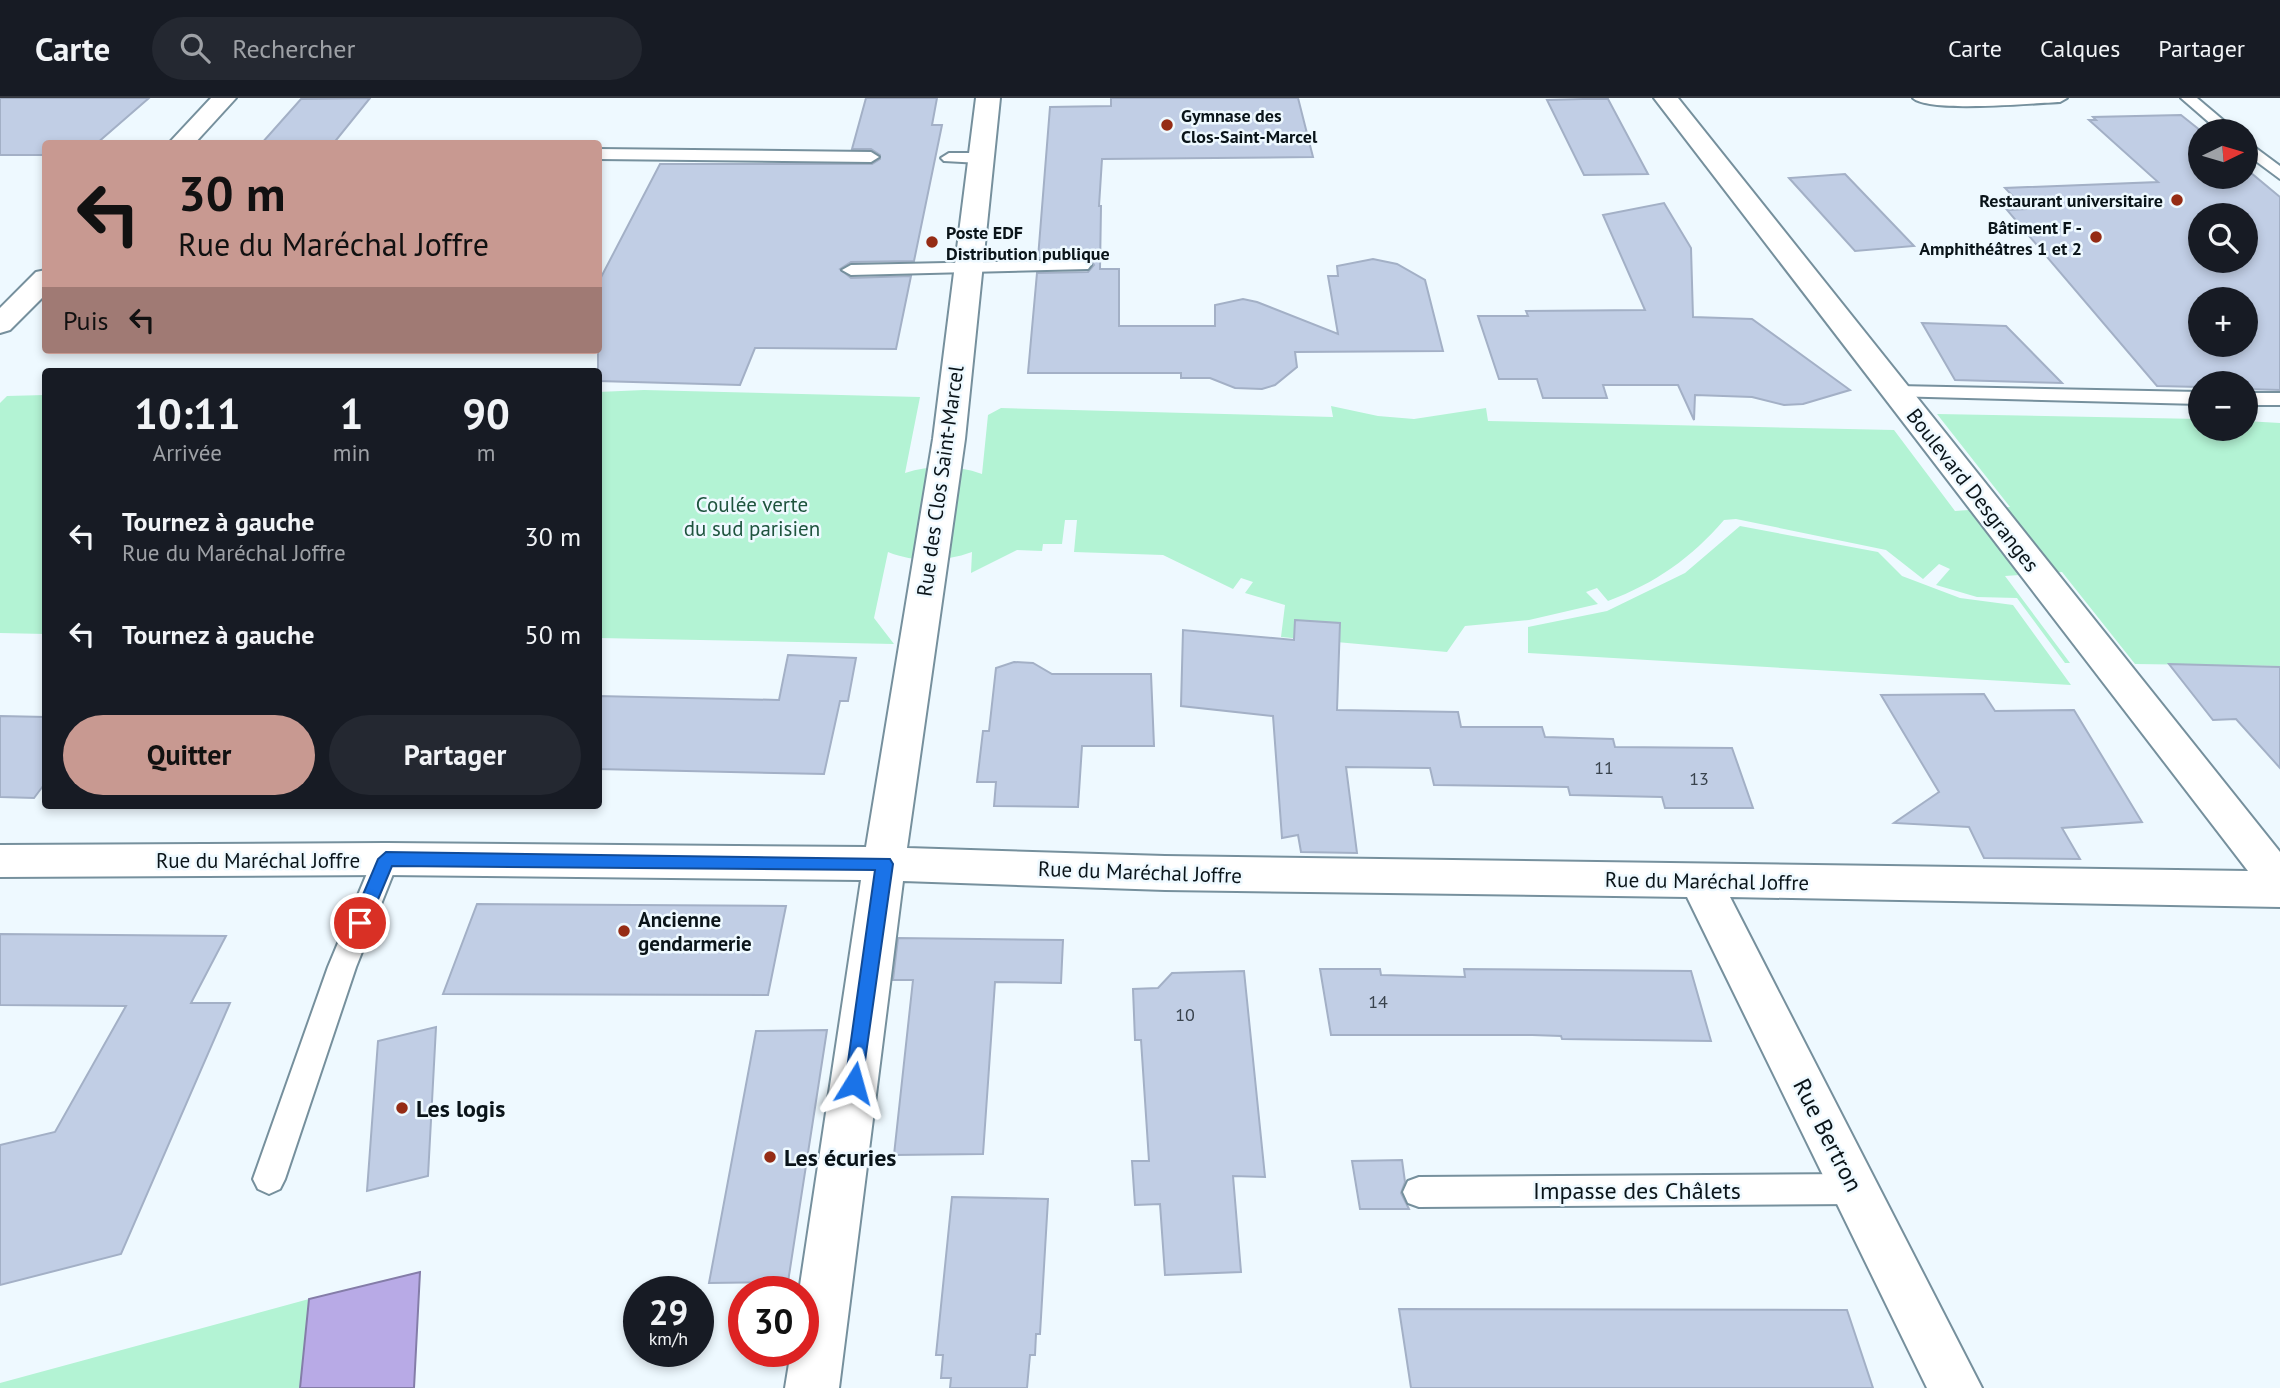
<!DOCTYPE html>
<html lang="fr">
<meta charset="utf-8">
<style>
:root{--surface:#171b24;--page:#242831;--text:#f1f3f6;--muted:#9ea1a6;--line:#363941;--accent:#c89991}
body{margin:0;font-family:"PT Sans",sans-serif;background:var(--page);color:var(--text);height:100vh;display:flex;flex-direction:column;font-size:26px;white-space:nowrap}
*{box-sizing:border-box;margin:0}
p{font-size:23px;color:var(--muted)}
.icon{flex:none;width:38px;height:38px;fill:none;stroke:currentColor;stroke-width:2;stroke-linecap:round;stroke-linejoin:round}
.map{position:relative;flex:1;overflow:hidden}
.sheet{position:absolute;left:42px;top:270px;width:560px;height:441px;display:flex;flex-direction:column;background:var(--surface);border-radius:7px;box-shadow:0 4px 10px #0003}
.sheet>*{flex:none}
.top-card{position:absolute;left:42px;top:42px;width:560px;height:214px;border-radius:7px;box-shadow:0 4px 10px #0003;background:#c89991;color:#111;overflow:hidden}
.needle{width:46px;rotate:85deg}
.controls{position:absolute;left:2188px;top:21px;display:grid;gap:14px}
.controls a{display:grid;place-items:center;width:70px;height:70px;border-radius:50%;background:var(--surface);box-shadow:0 4px 10px #0003;font-size:35px}
.speed{position:absolute;left:623px;top:1178px;display:flex;gap:14px;font-size:35px;font-weight:700;text-align:center}
.speed>*{display:grid;place-content:center;width:91px;height:91px;border-radius:50%;background:var(--surface);box-shadow:0 4px 10px #0003;line-height:1}
.speed small{font-size:18px;font-weight:400}
.speed .limit{border:10px solid #d22;background:#fff;color:#111}
.pin{position:absolute;display:grid;place-items:center;width:60px;height:60px;color:#fff;margin:-30px;border:4px solid #fff;border-radius:50%;box-shadow:0 2px 7px #0007}
.me{position:absolute;width:77px;margin:-38px;rotate:8deg;stroke-linejoin:round;filter:drop-shadow(0 0 5px #0008)}
.turn{display:flex;align-items:center;gap:24px;height:147px;padding:0 21px;font-size:32px}
.turn .icon{width:91px;height:91px;stroke-width:2.5}
.turn b{display:block;font-size:49px;line-height:60px}
.then{display:flex;align-items:center;height:66px;padding:0 21px;background:#0003;gap:14px;font-size:26px}
.eta{display:flex;justify-content:space-evenly;align-items:center;height:119px;text-align:center}
.eta b{font-size:42px;font-weight:800;line-height:49px}
.primary-button{display:flex;gap:14px;margin-top:auto;padding:14px 21px}
.primary-button a{flex:1;height:80px;border-radius:42px;background:var(--accent);color:#111;font-size:28px;font-weight:800;line-height:80px;text-align:center}
.primary-button a+a{background:var(--page);color:var(--text)}
ul{padding:0;list-style:none}
li{display:flex;align-items:center;gap:21px;height:98px;padding:0 21px}
li div{flex:1}
li b{display:block;font-size:26px}
li em{font-style:normal}
header{display:flex;align-items:center;gap:42px;box-sizing:border-box;height:98px;padding:0 35px;background:var(--surface);border-bottom:2px solid var(--line)}
header strong{font-size:33px}
nav{display:flex;gap:38px;margin-inline-start:auto;font-size:24px}
.search{width:490px;height:63px;background:var(--page);display:flex;align-items:center;gap:18px;box-sizing:border-box;padding:0 24px;border-radius:38px;color:var(--muted);font-size:26px}
.map>svg:first-child{display:block}
.green{fill:#b3f3d4}
.water{fill:#b8aae6;stroke:#847da8;stroke-width:2}
.building{fill:#c1cee5;stroke:#a3b0c6;stroke-width:2;fill-rule:evenodd}
.lines{fill:none;stroke-linecap:round;stroke-linejoin:round}
.service-casing{stroke:#76909d;stroke-width:4}
.minor-casing{stroke:#76909d;stroke-width:4}
.secondary-casing{stroke:#76909d;stroke-width:4}
.service{fill:#fff;fill-rule:evenodd}
.minor{fill:#fff;fill-rule:evenodd}
.secondary{fill:#fff;fill-rule:evenodd}
.route{fill:#1a73e8;stroke:#114b97;stroke-width:2}
.poi-dot{fill:#952c15;stroke:#eef9ff;stroke-width:2.5}
.labels{text-anchor:middle;dominant-baseline:central;stroke-width:5;stroke-linejoin:round;paint-order:stroke}
.far-poi-label{font-size:18px;font-weight:bold;fill:#0a1419;stroke:#eef9ff;text-anchor:start}
.number-label{font-size:18px;fill:#38424c}
.street-label{font-size:21px;fill:#0a1419;stroke:#eef9ff}
.park-label{font-size:21px;fill:#1e543e;stroke:#eef9ff}
.poi-label{font-size:21px;font-weight:bold;fill:#0a1419;stroke:#eef9ff;text-anchor:start}
.near-poi-label{font-size:24px;font-weight:bold;fill:#0a1419;stroke:#eef9ff;text-anchor:start}
.near-street-label{font-size:24px;fill:#0a1419;stroke:#eef9ff}
</style>
<header>
<strong>Carte</strong>
<div class="search"><svg class="icon" aria-label="search" viewBox="0 0 24 24"><circle cx="10" cy="10" r="6"/><path d="M15 15l6 6"/></svg>Rechercher</div>
<nav><a>Carte</a><a>Calques</a><a>Partager</a></nav>
</header>
<div class="map">
<svg width="2280" height="1290" viewBox="0 0 2280 1290">
<rect width="100%" height="100%" fill="#eef9ff"/>
<g class="green">
<path d="M644,292L920,299L905,375C931,367 956,367 982,376L988,317L1001,310L1333,319L1331,308L1378,318L1414,321L1486,310L1488,323L1894,332L1955,413L2010,409L1937,316L2200,321V331H2245V323L2280,325V568L2135,566L2062,474L2005,478L2070,565H2065L2017,500L1977,499L1936,487L1950,471L1939,466L1923,481L1886,452L1736,421L1724,422C1691,460 1656,485 1608,503L1597,490L1586,494L1598,506L1529,522L1465,528L1447,554L1281,539L1285,507L1245,495L1253,484L1241,480L1233,491L1163,457L1074,454L1077,422H1065L1062,446H1043L1042,453L1017,452L971,475L972,454C944,464 916,465 888,454L874,520L894,546L599,540L598,294Z"/>
<path d="M45,297V536L0,535V305L7,298Z"/>
<path d="M1740,428L1878,454L1902,478L1960,500L2013,507L2071,587L1528,555V529L1607,513L1685,475Z"/>
<path d="M309,1201L300,1290H0V1285Z"/>
</g>
<path class="water" d="M420,1174L414,1290H300L309,1201Z"/>
<g class="building">
<path d="M0,0H149L96,46H46V57H0Z"/>
<path d="M370,0L333,46H261L301,1Z"/>
<path d="M866,0H937L932,27H942L914,163L851,164L840,171L851,180L911,178L896,251L755,250L740,287L598,283V185L660,66H872L880,61V57L871,51H852Z"/>
<path d="M1111,0H1298L1313,59L1102,61L1099,108H1101L1100,171H1119V228H1215V207L1243,201L1257,204L1338,236L1328,178H1338L1337,168L1373,161L1397,166L1425,182L1443,253L1295,254L1297,269L1275,287L1262,291L1235,290L1210,280H1181V275H1028L1037,175L1088,174L1094,167L1090,161L1082,159L1038,160L1050,9L1111,8Z"/>
<path d="M1583,1H1608L1648,76L1584,77L1547,2Z"/>
<path d="M2181,17L2201,33L2200,79H2245V70L2280,99V292L2245,291V285H2200V289L2157,288L2007,112L2025,111L2005,90L2158,84L2089,22H2096L2093,19ZM2200,117H2245V163H2200ZM2200,201H2245V247H2200Z"/>
<path d="M1845,76L1914,148L1855,153L1789,80Z"/>
<path d="M1664,105L1691,150L1693,219L1752,221L1850,292L1803,306L1784,307L1752,299L1695,297L1694,322L1678,287H1603L1607,300H1543L1537,281H1499L1478,218H1528L1526,213L1645,212L1603,117Z"/>
<path d="M1922,225L2006,228L2062,285L1955,282Z"/>
<path d="M1295,522L1340,525L1337,612L1458,614L1461,629H1542L1545,639L1613,641L1615,649L1732,650L1753,710H1665L1662,699L1570,697L1568,689L1434,687L1430,670L1346,669L1357,755L1301,754L1298,737L1282,740L1273,618L1181,608L1183,532L1294,542Z"/>
<path d="M788,557L856,560L848,603H840L824,676L598,671V598L779,602Z"/>
<path d="M1014,564L1033,565L1052,576H1151L1154,648H1082L1078,709L994,708L996,684H977L983,633H989L996,570Z"/>
<path d="M2169,566L2280,569V670L2236,621L2213,622Z"/>
<path d="M1984,596L1995,613L2074,612L2142,724L2062,730L2080,761L1984,760L1969,729L1894,725L1939,694L1881,597Z"/>
<path d="M0,618L46,619V684L34,700L0,699Z"/>
<path d="M477,806L786,808L768,897L443,896Z"/>
<path d="M0,836L226,838L191,905H230L121,1156L0,1187V1047L55,1034L126,908L0,907Z"/>
<path d="M898,840L1063,842L1061,885L995,884L983,1056L894,1057L913,882H893Z"/>
<path d="M1320,871H1380L1381,877L1465,879L1464,871L1691,873L1711,943L1562,941L1561,938L1532,937H1331Z"/>
<path d="M1244,873L1265,1079L1233,1078L1241,1174L1165,1177L1160,1106L1135,1107L1132,1063H1149L1141,942H1135L1133,891L1158,890L1172,875Z"/>
<path d="M436,929L428,1078L367,1093L378,943Z"/>
<path d="M827,932L788,1184L709,1185L756,933Z"/>
<path d="M1402,1062L1405,1084L1401,1095L1409,1111H1360L1352,1063Z"/>
<path d="M952,1099L1048,1101L1040,1236H1036L1035,1257H1030L1027,1290H950L951,1280H941L943,1257H936Z"/>
<path d="M1399,1211L1847,1212L1873,1290H1411Z"/>
</g>
<g class="lines">
<g class="service-casing">
<g id="service">
<path d="M1913,0H2067L2060,4C2033,5 1929,15 1913,0Z"/>
<path d="M2181,0H2197L2236,33H2219Z"/>
<path d="M2245,42L2280,68V81L2245,55Z"/>
<path d="M598,51L871,54L879,59L871,64L598,61Z"/>
<path d="M949,55H980L988,60L980,65L944,63L941,60Z"/>
<path d="M1082,162L1088,163L1091,167L1088,171L851,177L842,172L851,167Z"/>
<path d="M1897,288L2200,294V306L1890,298L1887,294Z"/>
<rect x="2245" y="295" width="35" height="12"/>
<path d="M386,751L395,754L399,761L356,869L285,1081L280,1091L269,1096L258,1091L253,1081L328,869L373,761L377,754Z"/>
<path d="M1855,1076L1866,1080L1871,1091L1866,1102L1855,1106L1419,1109L1408,1105L1403,1094L1408,1083L1419,1079Z"/>
</g>
</g>
<g class="minor-casing">
<path id="minor" d="M976,0H1000L965,341L907,750L1165,758L2248,773L1654,0H1678L2280,754V809L1730,799L1982,1290H1927L1687,799L1165,792L903,783L839,1290H785L791,1253H803V1194H799L861,782L386,777L0,779V747L386,745L866,749L933,341Z"/>
</g>
<g class="secondary-casing">
<g id="secondary">
<path d="M211,0H236L194,46H168Z"/>
<path d="M46,172V196L10,232L0,235V210L36,174Z"/>
</g>
</g>
<use href="#service" class="service"/>
<use href="#minor" class="minor"/>
<use href="#secondary" class="secondary"/>
</g>
<path class="route" d="M386,754L890,761L893,766L861,991L854,993L847,991L845,985L875,772L392,768L366,830H354L351,825L378,761Z"/>
<g class="poi-dot">
<circle cx="1167" cy="27" r="7"/>
<circle cx="2177" cy="102" r="7"/>
<circle cx="2096" cy="139" r="7"/>
<circle cx="932" cy="144" r="7"/>
<circle cx="624" cy="833" r="7"/>
<circle cx="402" cy="1010" r="7"/>
<circle cx="770" cy="1059" r="7"/>
</g>
<g class="labels">
<g class="far-poi-label">
<text x="1181" y="17">Gymnase des<tspan x="1181" dy="21">Clos-Saint-Marcel</tspan></text>
<text x="2163" y="102" text-anchor="end">Restaurant universitaire</text>
<text x="2082" y="129" text-anchor="end">Bâtiment F -<tspan x="2082" dy="21">Amphithéâtres 1 et 2</tspan></text>
<text x="946" y="134">Poste EDF<tspan x="946" dy="21">Distribution publique</tspan></text>
</g>
<g class="number-label">
<text x="1604" y="669">11</text>
<text x="1699" y="680">13</text>
<text x="1378" y="903">14</text>
<text x="1185" y="916">10</text>
</g>
<g class="street-label">
<text transform="translate(940 383) rotate(-82)">Rue des Clos Saint-Marcel</text>
<text transform="translate(1973 392) rotate(52)">Boulevard Desgranges</text>
<text x="258" y="762">Rue du Maréchal Joffre</text>
<text transform="translate(1140 774) rotate(2)">Rue du Maréchal Joffre</text>
<text transform="translate(1707 783) rotate(1)">Rue du Maréchal Joffre</text>
</g>
<g class="park-label">
<text x="752" y="406">Coulée verte<tspan x="752" dy="24">du sud parisien</tspan></text>
</g>
<g class="poi-label">
<text x="638" y="821">Ancienne<tspan x="638" dy="24">gendarmerie</tspan></text>
</g>
<g class="near-poi-label">
<text x="416" y="1010">Les logis</text>
<text x="784" y="1059">Les écuries</text>
</g>
<g class="near-street-label">
<text transform="translate(1828 1037) rotate(63)">Rue Bertron</text>
<text x="1637" y="1092">Impasse des Châlets</text>
</g>
</g>
</svg>
<div class="controls">
<a><svg class="needle" viewBox="-14 -14 28 28"><path d="M0-13l5 13h-10z" fill="#e53935"/><path d="M0 13l5-13h-10z" fill="#9ea1a6"/></svg></a>
<a><svg class="icon" aria-label="search" viewBox="0 0 24 24"><circle cx="10" cy="10" r="6"/><path d="M15 15l6 6"/></svg></a>
<a>+</a>
<a>−</a>
</div>
<div class="speed"><div>29<small>km/h</small></div><div class="limit">30</div></div>
<div class="pin" style="left:360px;top:825px;background:#d93025"><svg class="icon" aria-label="arrive" viewBox="0 0 24 24"><path d="M6 21V4h12l-3 4 3 4H6"/></svg></div>
<svg class="me" style="left:854px;top:985px" viewBox="-20 -20 40 40"><path d="M0-17L14 15 0 8-14 15z" fill="#1a73e8" stroke="#fff" stroke-width="4"/></svg>
<div class="top-card">
<div class="turn"><svg class="icon" aria-label="left" viewBox="0 0 24 24"><path d="M17 20v-9H6M10 6l-5 5 5 5"/></svg><div><b>30 m</b>Rue du Maréchal Joffre</div></div>
<div class="then">Puis<svg class="icon" aria-label="left" viewBox="0 0 24 24"><path d="M17 20v-9H6M10 6l-5 5 5 5"/></svg></div>
</div>
<section class="sheet">
<div class="eta">
<div><b>10:11</b><p>Arrivée</p></div>
<div><b>1</b><p>min</p></div>
<div><b>90</b><p>m</p></div>
</div>
<ul>
<li><svg class="icon" aria-label="left" viewBox="0 0 24 24"><path d="M17 20v-9H6M10 6l-5 5 5 5"/></svg><div><b>Tournez à gauche</b><p>Rue du Maréchal Joffre</p></div><em>30 m</em></li>
<li><svg class="icon" aria-label="left" viewBox="0 0 24 24"><path d="M17 20v-9H6M10 6l-5 5 5 5"/></svg><div><b>Tournez à gauche</b></div><em>50 m</em></li>
</ul>
<div class="primary-button"><a>Quitter</a><a>Partager</a></div>
</section>
</div>
